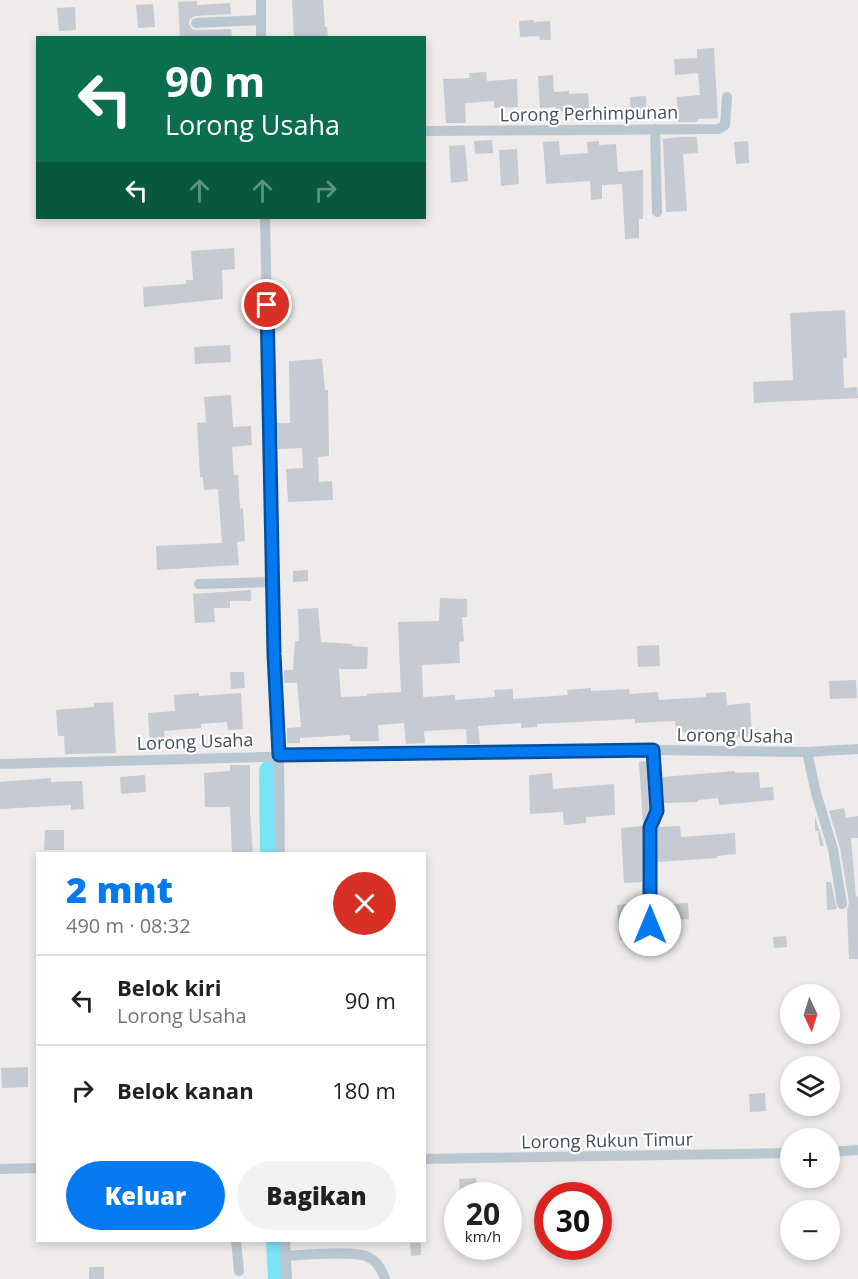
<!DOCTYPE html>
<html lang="id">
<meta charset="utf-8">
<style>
:root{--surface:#fff;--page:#f2f2f2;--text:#202124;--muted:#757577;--line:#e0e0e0;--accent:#0479f0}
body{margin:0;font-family:"Open Sans",sans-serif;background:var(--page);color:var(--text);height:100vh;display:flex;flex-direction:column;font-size:22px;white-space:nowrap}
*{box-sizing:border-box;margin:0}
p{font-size:20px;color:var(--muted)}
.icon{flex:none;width:33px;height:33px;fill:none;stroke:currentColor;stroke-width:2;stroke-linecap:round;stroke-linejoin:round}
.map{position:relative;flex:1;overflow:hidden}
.details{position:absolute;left:36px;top:852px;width:390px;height:390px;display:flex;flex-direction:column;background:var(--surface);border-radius:0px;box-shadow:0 3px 9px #0003}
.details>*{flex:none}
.hud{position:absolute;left:36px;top:36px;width:390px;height:183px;border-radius:0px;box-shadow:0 3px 9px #0003;background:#0b6e4f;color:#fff;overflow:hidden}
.needle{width:39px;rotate:176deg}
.buttons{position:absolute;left:780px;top:984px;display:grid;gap:12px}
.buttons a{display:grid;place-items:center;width:60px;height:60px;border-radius:50%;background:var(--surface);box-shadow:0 3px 9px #0003;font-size:30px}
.speed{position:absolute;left:444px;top:1182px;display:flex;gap:12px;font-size:30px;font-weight:700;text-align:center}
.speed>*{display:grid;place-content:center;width:78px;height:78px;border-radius:50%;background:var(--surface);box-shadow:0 3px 9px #0003;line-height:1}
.speed small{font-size:15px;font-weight:400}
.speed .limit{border:9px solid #d22;background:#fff;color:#111}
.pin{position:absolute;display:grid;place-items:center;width:51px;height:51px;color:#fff;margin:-26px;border:3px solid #fff;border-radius:50%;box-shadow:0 2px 6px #0007}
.me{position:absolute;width:66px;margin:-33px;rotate:0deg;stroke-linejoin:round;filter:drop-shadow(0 0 4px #0008)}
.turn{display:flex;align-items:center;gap:21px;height:126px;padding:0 30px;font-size:27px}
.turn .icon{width:78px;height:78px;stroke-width:2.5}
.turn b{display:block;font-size:42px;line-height:51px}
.lanes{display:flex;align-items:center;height:57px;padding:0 30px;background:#0003;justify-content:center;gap:30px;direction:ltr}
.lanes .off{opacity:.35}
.round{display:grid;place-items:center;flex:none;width:63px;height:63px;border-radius:32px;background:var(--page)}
.head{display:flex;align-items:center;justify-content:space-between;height:102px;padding:0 30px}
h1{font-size:36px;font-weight:800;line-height:45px;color:var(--accent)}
.cta{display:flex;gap:12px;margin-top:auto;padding:12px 30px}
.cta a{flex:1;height:69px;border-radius:36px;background:var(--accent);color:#fff;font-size:24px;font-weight:800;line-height:69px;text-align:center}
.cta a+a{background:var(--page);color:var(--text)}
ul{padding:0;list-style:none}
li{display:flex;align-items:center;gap:18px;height:90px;padding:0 30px;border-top:2px solid var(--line)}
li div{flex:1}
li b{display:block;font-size:22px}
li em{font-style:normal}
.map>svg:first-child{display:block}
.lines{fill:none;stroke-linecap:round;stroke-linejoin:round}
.river{stroke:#7ae3f6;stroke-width:24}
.building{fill:#c6cad2}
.minor{stroke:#bac7d0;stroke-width:10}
.route-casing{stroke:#034f9c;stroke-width:15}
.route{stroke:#0479f0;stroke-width:10}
.labels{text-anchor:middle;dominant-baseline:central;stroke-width:4.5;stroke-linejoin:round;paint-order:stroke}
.street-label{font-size:18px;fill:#42505b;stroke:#fff}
</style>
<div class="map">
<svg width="858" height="1279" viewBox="0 0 858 1279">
<rect width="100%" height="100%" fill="#efebeb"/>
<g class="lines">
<g class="river">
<path d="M271,772L272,854"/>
<path d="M278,1240L280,1279"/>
</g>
</g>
<g class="building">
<path d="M292,0H323L325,27H327L328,38H294Z"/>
<path d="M197,1V5L230,3L231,14L195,16L190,19L189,24L192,29L196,30L231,29L232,38H180L178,2Z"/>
<path d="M153,4L155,27L138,28L136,5Z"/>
<path d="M75,7L76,30L59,31L57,8Z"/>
<path d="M534,20V22L550,21L551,40H540L539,36L520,37L519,21Z"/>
<path d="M714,48L718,118L699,119L696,122H678L677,97L700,95L698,73L675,75L674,59L697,58V49Z"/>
<path d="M486,72L487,81L517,79L518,107L494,108V101L465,103L466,123H446L443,79L470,78L469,73Z"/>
<path d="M553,75L554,92L569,91V94L588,93L590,119L573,120V111L556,112V107L540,108L538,76Z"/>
<path d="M646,96L647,117L631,118L630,97Z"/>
<path d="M679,137H697L698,153L683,154L687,211L666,212L663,139Z"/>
<path d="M492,140L493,153L475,154L474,141Z"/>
<path d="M559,141L560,155L588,153L587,142L599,141V145L616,144L618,172L643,170V219H639V238L625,239L622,184L602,185V199L591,200L590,181L546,184L543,142Z"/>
<path d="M748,141L749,163L736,164L734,142Z"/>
<path d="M465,145L468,181L451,183L449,146Z"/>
<path d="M517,149L519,184L501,186L499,150Z"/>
<path d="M234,248L235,269L222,270L223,299L144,307L143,287L186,284V280H193L191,251Z"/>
<path d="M845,310L847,358H843L844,388L857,387L858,398L754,403L753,382L793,380L790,313Z"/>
<path d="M230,345L231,362L195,364L194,347Z"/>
<path d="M322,359L325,390H328L329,456L318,457L319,482L332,481L333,500L288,502L286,469L303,468L302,448L278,449L277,423H290L289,361Z"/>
<path d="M231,395L233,427L251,426L252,445L232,447L234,475H238L240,509L243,508L244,525L245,541L237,542L239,565L157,570L156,546L222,543L218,489L204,490L203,477H200L197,423L206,422L204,397Z"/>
<path d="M308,570V581L293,582V571Z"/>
<path d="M251,590V601H230V608H214L215,622L195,623L193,594Z"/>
<path d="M440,598L467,599V617H462L464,641L459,642L460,663L422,665L423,697L455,695V700L495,697L494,690L513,689V699L568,695L567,690L591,688V691L629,689L630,694L658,692L659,700L706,697V693L726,692L727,705L750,703L752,736L734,738L733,732L709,734L708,731L676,733L675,721L635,723V719L537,724V727L521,728V723L478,726L480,744H467L466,729L424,731L425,743L406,744L404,723L378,725L379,741H350V735L300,738V743H287V728L301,727L297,683H284V670H293L295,641H299L298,609L318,608L321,642L353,644L352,646L368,647L367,669H339L341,697L367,696V694L401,692L398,622L439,621Z"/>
<path d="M659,645L660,666L638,667L637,646Z"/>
<path d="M230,672H244L245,688L231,689Z"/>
<path d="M856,680L857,698L830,699L829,681Z"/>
<path d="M199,693V696L241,693L243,729L228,730L227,722L201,724V728L164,731L165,745H150L148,713L175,711L174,695Z"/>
<path d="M113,702L116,753L65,754L64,736H58L56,710L94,707V703Z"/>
<path d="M646,761L649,810L643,824L639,762Z"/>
<path d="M230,765H250V812L253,854H232L230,807H205L204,773L230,771Z"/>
<path d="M735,771V773L759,772L760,788L773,787L774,800L719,805L718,798L698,800V802L664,803L662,777Z"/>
<path d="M552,773L553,789L614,784L615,815L586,817V823L564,825L563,812L530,814L529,775Z"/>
<path d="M145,775L146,792L121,794L120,777Z"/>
<path d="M51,778V782L82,781L84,809L71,810V805L0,809V782Z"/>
<path d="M844,808L846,818L858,816V838H851L856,897L858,896V959H849L847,910L849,903L840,848L829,811Z"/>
<path d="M815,816L824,846H820L818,831H815Z"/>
<path d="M643,826L642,882L624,883L621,828Z"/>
<path d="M680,826L681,837L735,833L736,854L717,856L718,858L657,862L658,827Z"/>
<path d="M45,830H64V850H44Z"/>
<path d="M826,882H831L837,909L827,910Z"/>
<path d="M642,903V925L646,938L620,940L617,905Z"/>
<path d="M688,903L689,919L673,920V904Z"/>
<path d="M786,936L787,947L774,948L773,937Z"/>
<path d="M28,1067V1087L2,1088L1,1068Z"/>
<path d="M765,1093L766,1111L750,1112L749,1094Z"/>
<path d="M476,1178L478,1195L460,1196L459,1179Z"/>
<path d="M410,1243H421V1255L411,1256Z"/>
<rect x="89" y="1267" width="15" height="12"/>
</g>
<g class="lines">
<g class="minor">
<path d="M261,0V38"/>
<path d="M196,23L261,20"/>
<path d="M655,129L657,212"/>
<path d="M424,131L719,129L725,125L727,97"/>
<path d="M265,218L274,654L279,755L280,854"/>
<path d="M199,584L272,582"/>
<path d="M807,752L816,793L833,849L842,904"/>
<path d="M0,764L491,751L653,750L807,752L858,749"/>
<path d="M650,925V827L657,811L653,750"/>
<path d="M830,1152L858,1150"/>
<path d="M424,1159L790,1153"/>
<path d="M0,1169L38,1168"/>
<path d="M236,1240L239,1271"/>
<path d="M285,1240L286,1279"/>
<path d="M286,1256C304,1255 353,1250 368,1257C377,1261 382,1270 385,1279"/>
</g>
</g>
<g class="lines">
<g class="route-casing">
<path id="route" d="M267,305L274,654L279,755L653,750L657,811L650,827V925"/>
</g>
<use href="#route" class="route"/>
</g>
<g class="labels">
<g class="street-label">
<text transform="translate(589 113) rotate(-1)">Lorong Perhimpunan</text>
<text transform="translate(735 735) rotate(1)">Lorong Usaha</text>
<text transform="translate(195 741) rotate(-2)">Lorong Usaha</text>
<text transform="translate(607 1140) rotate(-1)">Lorong Rukun Timur</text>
</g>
</g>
</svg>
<div class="buttons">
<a><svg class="needle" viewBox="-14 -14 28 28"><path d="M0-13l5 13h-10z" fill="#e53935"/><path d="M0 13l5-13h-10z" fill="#757577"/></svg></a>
<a><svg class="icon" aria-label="layers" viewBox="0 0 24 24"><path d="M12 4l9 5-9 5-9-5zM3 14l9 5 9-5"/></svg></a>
<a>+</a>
<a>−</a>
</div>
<div class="speed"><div>20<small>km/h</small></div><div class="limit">30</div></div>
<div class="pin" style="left:267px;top:305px;background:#d93025"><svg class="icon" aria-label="arrive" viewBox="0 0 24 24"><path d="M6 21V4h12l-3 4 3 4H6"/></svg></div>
<svg class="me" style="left:650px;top:925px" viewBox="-20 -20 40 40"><circle r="19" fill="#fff"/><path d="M0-13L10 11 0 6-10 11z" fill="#0479f0"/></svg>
<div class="hud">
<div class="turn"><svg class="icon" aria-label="left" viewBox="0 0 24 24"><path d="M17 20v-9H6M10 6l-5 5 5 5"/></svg><div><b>90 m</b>Lorong Usaha</div></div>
<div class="lanes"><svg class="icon" aria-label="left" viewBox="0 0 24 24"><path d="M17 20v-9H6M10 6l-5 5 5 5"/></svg><svg class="icon off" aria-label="ahead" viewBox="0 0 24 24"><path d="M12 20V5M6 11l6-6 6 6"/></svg><svg class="icon off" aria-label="ahead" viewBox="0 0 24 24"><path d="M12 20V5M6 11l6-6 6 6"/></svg><svg class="icon off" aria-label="right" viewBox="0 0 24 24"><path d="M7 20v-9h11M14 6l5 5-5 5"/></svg></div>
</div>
<section class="details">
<div class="head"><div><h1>2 mnt</h1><p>490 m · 08:32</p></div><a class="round" style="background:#d93025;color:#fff"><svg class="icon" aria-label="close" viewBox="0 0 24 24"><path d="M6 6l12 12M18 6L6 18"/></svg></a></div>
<ul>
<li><svg class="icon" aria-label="left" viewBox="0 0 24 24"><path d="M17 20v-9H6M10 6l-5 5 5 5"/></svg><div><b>Belok kiri</b><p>Lorong Usaha</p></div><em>90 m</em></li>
<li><svg class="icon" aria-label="right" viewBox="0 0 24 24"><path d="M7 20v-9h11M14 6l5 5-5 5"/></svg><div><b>Belok kanan</b></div><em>180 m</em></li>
</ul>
<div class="cta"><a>Keluar</a><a>Bagikan</a></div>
</section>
</div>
